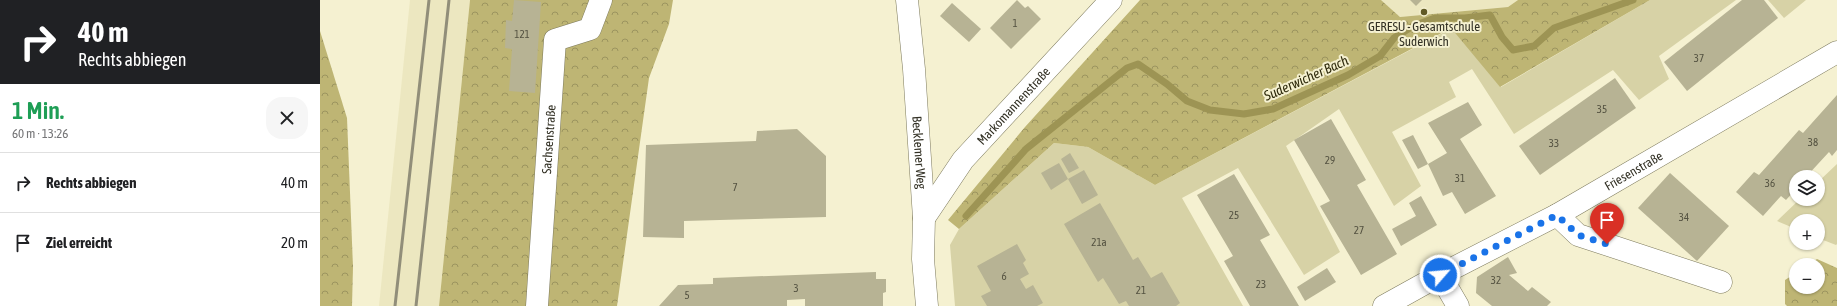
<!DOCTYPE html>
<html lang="de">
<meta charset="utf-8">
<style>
:root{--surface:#fff;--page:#f6f6f6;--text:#202124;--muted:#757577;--line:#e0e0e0}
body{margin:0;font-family:"Asap Condensed",sans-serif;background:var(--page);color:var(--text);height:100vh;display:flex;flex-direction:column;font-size:15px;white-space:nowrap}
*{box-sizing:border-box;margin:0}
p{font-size:13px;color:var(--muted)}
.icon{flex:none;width:22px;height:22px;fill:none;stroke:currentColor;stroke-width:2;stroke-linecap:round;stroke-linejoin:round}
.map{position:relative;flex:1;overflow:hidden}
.details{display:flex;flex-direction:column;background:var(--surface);width:320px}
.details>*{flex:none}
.guide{background:#202124;color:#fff;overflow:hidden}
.fabs{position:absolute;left:1469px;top:170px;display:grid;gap:8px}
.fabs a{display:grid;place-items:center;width:36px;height:36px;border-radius:50%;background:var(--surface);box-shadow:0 1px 3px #0004;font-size:20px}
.pin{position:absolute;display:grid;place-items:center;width:34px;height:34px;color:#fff;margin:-41px -17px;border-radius:50% 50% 50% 0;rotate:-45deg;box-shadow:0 0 4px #0007}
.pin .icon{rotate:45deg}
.me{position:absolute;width:44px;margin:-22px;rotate:63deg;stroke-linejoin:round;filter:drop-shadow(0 0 3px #0008)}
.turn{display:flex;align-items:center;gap:14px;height:84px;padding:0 12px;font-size:18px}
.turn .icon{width:52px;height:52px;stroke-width:2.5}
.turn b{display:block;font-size:28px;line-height:34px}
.round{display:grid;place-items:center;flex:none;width:42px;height:42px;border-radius:16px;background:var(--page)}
.overview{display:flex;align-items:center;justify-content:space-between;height:68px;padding:0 12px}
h1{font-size:24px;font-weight:600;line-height:30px;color:#1e9e55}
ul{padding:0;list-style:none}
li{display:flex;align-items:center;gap:12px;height:60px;padding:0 12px;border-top:1px solid var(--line)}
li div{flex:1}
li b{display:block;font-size:15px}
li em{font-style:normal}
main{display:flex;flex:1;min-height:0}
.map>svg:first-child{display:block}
.built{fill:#ece7c0}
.grass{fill:#d7d2a6}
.forest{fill:url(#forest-crowns)}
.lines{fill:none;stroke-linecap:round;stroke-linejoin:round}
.stream{stroke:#9d9454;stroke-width:7}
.building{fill:#b7b394}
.minor-casing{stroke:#7d7a5d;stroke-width:23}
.minor{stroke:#fff;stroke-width:22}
.rail{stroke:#918e79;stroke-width:3}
.route{stroke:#1a73e8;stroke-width:7;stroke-dasharray:0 12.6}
.poi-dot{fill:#615a26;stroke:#f5f1d1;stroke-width:1.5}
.labels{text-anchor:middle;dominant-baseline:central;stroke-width:4;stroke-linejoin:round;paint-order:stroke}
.number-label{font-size:11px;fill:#545241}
.poi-label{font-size:13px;fill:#333125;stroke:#f5f1d1}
.street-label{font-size:13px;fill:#333125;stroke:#f5f1d1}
.water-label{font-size:14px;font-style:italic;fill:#2e2a0c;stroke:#f5f1d1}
</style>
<main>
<section class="details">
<div class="guide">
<div class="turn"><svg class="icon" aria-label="right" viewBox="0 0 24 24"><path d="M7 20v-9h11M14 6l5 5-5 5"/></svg><div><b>40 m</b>Rechts abbiegen</div></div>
</div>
<div class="overview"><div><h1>1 Min.</h1><p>60 m · 13:26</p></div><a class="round"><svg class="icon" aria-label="close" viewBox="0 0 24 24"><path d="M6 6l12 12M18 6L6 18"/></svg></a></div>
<ul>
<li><svg class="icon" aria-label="right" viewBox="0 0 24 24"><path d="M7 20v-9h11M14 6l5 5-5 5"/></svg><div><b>Rechts abbiegen</b></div><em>40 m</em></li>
<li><svg class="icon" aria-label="arrive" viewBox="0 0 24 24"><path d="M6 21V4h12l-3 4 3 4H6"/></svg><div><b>Ziel erreicht</b></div><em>20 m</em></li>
</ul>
</section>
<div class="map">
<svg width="1517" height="306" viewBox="0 0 1517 306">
<defs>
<pattern id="forest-crowns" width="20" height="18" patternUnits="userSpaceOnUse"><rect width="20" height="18" fill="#beb574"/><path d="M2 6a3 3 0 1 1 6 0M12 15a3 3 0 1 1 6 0" fill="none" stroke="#9b945f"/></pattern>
</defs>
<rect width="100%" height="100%" fill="#f5f1d1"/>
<g class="built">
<path d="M90,0H150L119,306H59Z"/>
<path d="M1061,0H1198L1188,7L1080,17Z"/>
</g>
<g class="grass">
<path d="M1330,0H1416L1339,56L1349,79L1319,100L1293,70L1194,134L1152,69L1129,82L1136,97L1072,132L1101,186L1074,206L1019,109L966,146L1020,252L984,275L918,168L862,198L923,306H635L630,245L639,229L734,143L768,147L835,185L1132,28L1181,87Z"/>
<path d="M1448,0H1486L1464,18Z"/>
<path d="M1517,164V244L1516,245L1498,238V221H1476V229L1457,221L1480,199H1498V182Z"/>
</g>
<g class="forest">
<path d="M150,0H353L349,24L329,78L297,306H119Z"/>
<path d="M820,0H1061L1080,17L1188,7L1198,0H1330L1180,87L1131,28L835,185L768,147L734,143L639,229L628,220L705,127Z"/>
<path d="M0,31L27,118L33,267L32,306H0Z"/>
<path d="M1497,259L1517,268V306H1467L1465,304V280L1476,273V287H1498V265H1488Z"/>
</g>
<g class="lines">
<path class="stream" d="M646,216L706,149L807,68L818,64L847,84L867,101L890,110L924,114L953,109L1028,75L1060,56L1074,38L1093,26L1115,18H1145L1170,15L1182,37L1193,50L1214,46L1234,28L1313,0"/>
</g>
<g class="building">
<path d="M194,0L221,2L215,93L189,91L192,49L185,48L186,20L192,21Z"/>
<path d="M697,0L705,8L708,6L721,19L691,49L670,28Z"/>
<path d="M1090,0H1102L1096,6Z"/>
<path d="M1422,0H1444L1458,18L1367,91L1344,62Z"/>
<path d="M632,3L661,29L649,42L620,16Z"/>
<path d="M1295,78L1316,108L1220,175L1199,146Z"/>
<path d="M1517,95V150L1512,156L1509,152L1486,177H1476V189L1466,200L1461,196L1443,216L1416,192L1434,172L1439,175L1479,130L1483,133Z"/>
<path d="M1148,102L1162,125L1140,139L1176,196L1145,214L1132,192L1123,196L1108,164L1098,169L1082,140L1093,135L1108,164L1127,153L1108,123Z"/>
<path d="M1011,119L1046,180L1037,185L1077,254L1041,275L1000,206L1010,201L974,140Z"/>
<path d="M477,129L506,156V217L364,221V238L323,237L326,145L436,141L437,131Z"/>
<path d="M750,153L759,168L749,173L741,159Z"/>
<path d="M739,163L748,179L731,190L721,173Z"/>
<path d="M764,170L778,195L762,204L748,179Z"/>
<path d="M1350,173L1409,226L1377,261L1318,208Z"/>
<path d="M914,174L950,235L940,240L979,306H930L904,261L913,256L877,195Z"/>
<path d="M1101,196L1117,225L1081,246L1072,229L1096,216L1089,203Z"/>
<path d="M780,203L813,260L818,257L831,278L842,272L860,303L856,306H809L806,301L799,304L783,278L778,282L744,224Z"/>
<path d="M697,244L706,260L703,263L709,274L700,279L706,289L713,285L723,303L717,306H667L661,296L671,291L657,266Z"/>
<path d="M1188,257L1197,273L1189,275L1208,291L1212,287L1231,302L1227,306H1172L1156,293L1157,277Z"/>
<path d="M1007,268L1016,282L985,301L977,287Z"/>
<path d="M556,272V279H566V292L563,293V306H485V299L467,300V306H339L358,285L393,284V278Z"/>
</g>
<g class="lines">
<g class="minor-casing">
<g id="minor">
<path id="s1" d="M587,0L594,69L604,218L603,259L607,306"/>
<path d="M1237,215L1258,235L1401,282"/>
<path id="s2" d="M604,218L643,160L791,0"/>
<path d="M1120,275L1138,306"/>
<path id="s3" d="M217,306L235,40L270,29L281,0"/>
<path id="s4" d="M1064,306L1120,275L1237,215L1517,52"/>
</g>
</g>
<use href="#minor" class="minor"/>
<g class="rail">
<path d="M75,306L109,0"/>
<path d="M96,306L129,0"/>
</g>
</g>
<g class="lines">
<path class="route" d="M1120,275L1237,215L1258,235L1287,244"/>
</g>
<circle class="poi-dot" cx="1104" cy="12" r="4"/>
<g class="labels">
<g class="number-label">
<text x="695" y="23">1</text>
<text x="202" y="34">121</text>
<text x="1379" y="58">37</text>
<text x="1282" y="109">35</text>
<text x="1493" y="142">38</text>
<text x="1234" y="143">33</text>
<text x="1010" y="160">29</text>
<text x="1140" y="178">31</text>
<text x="1450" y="183">36</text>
<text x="415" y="187">7</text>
<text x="914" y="215">25</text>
<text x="1364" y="217">34</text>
<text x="1039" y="230">27</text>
<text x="779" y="242">21a</text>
<text x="684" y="276">6</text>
<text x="1176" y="280">32</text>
<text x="941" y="284">23</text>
<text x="476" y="288">3</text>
<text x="821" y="290">21</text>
<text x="367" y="295">5</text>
</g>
<g class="poi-label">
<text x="1104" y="26">GERESU - Gesamtschule<tspan x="1104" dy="15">Suderwich</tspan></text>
</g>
<g class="street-label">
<text stroke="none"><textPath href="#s2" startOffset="144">Markomannenstraße</textPath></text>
<text stroke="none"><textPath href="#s3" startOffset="167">Sachsenstraße</textPath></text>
<text stroke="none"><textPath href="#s1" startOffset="153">Becklemer Weg</textPath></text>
<text stroke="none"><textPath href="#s4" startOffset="284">Friesenstraße</textPath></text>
</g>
<g class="water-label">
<text transform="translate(986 78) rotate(-24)">Suderwicher Bach</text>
</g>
</g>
</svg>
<div class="fabs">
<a><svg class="icon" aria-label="layers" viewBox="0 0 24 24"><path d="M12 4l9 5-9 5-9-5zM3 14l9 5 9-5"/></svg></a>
<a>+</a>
<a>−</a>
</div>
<div class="pin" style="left:1287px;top:244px;background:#d93025"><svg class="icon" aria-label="arrive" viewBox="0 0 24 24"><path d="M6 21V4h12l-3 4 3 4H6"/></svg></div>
<svg class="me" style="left:1120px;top:275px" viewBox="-20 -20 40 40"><circle r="17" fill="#1a73e8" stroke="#fff" stroke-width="3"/><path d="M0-11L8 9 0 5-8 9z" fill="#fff"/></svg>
</div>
</main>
